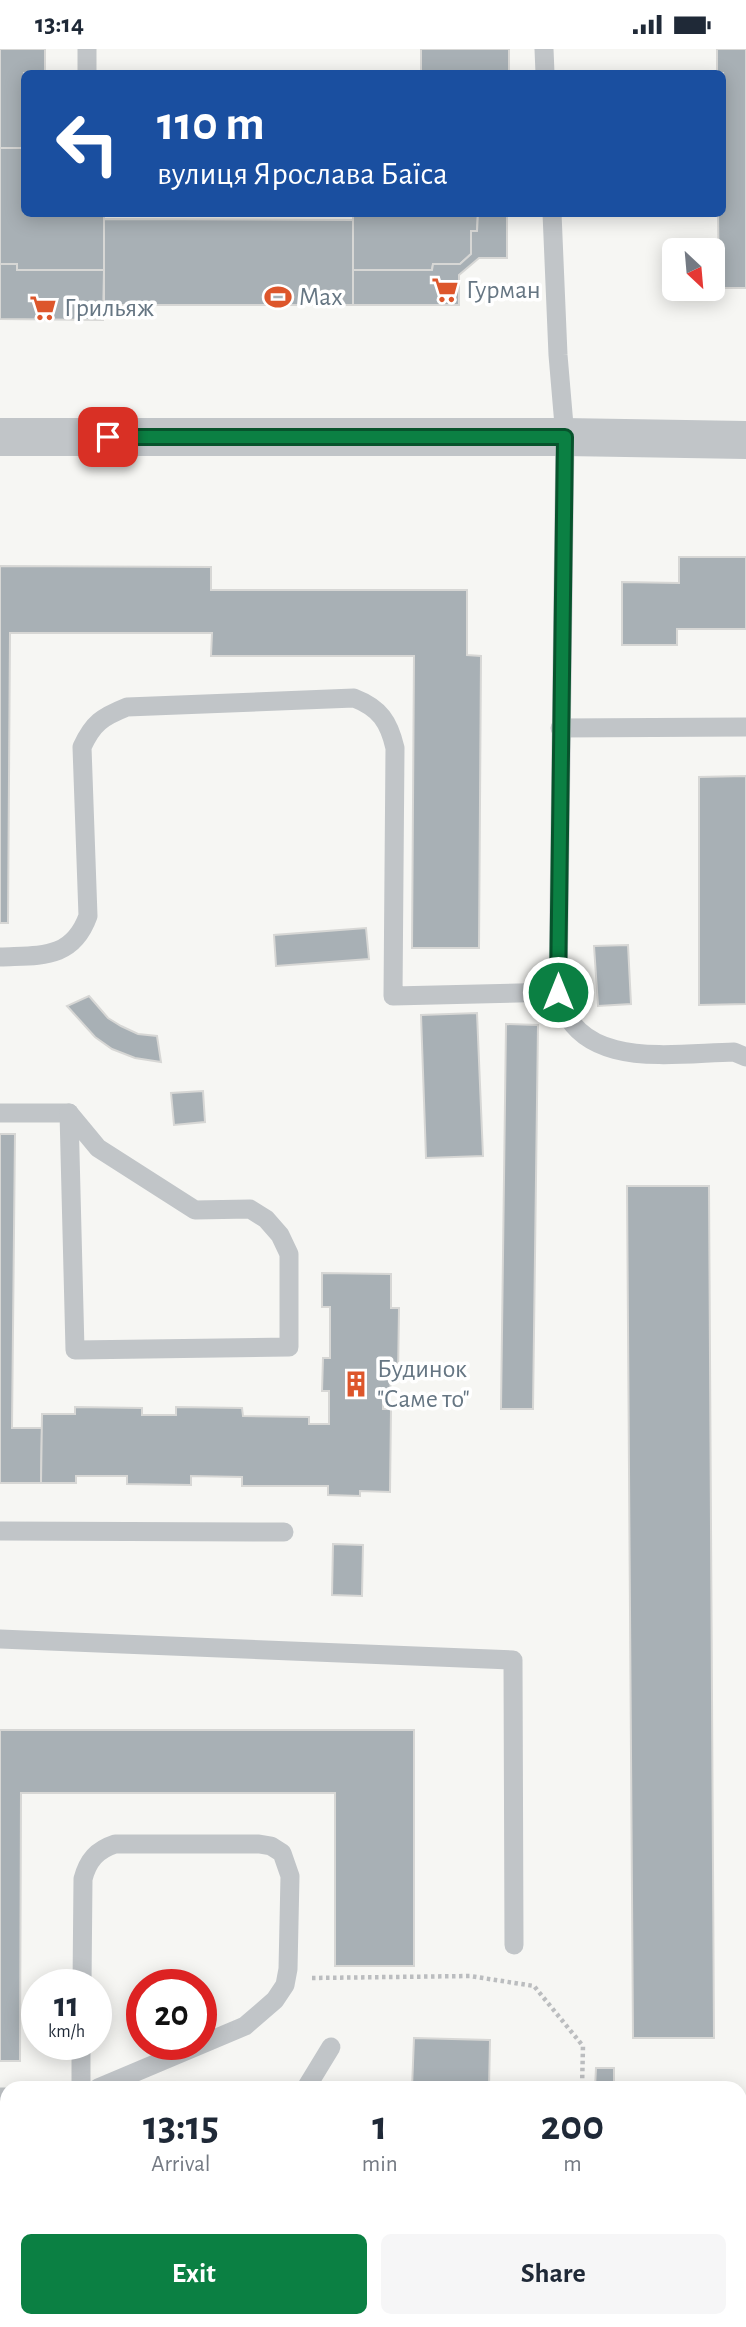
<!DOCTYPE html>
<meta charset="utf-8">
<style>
:root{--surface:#fff;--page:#f6f6f7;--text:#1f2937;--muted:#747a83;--accent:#0b8043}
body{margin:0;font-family:"Alegreya Sans",sans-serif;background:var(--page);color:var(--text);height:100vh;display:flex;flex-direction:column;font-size:26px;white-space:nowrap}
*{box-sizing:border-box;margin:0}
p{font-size:23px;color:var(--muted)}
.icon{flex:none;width:38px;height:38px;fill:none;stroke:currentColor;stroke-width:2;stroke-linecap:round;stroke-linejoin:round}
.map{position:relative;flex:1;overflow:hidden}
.details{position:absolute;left:0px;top:2032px;width:747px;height:247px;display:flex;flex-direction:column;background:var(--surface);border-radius:21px 21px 0 0;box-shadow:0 4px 18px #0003}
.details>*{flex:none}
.banner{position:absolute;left:21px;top:21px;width:705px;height:147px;border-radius:10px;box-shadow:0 4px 18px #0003;background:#1a4fa0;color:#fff;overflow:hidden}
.needle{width:46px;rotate:154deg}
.controls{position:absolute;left:662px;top:189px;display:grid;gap:14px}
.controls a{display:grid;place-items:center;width:63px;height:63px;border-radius:10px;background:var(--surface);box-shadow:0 4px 18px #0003;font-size:35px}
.speed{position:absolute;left:21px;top:1920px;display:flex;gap:14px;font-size:35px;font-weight:700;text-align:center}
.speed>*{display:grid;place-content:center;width:91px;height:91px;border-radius:50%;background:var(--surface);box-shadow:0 4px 18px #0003;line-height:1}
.speed small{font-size:18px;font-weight:400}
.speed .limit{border:10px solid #d22;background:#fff;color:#111}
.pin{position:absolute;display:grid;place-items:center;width:60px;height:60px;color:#fff;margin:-30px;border-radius:14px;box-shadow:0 4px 10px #0006}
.me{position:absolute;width:77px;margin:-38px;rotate:0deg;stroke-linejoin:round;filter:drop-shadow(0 0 5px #0008)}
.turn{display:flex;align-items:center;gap:24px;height:147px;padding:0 21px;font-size:32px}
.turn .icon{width:91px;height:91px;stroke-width:2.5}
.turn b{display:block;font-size:49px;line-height:60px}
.eta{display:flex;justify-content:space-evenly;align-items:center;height:119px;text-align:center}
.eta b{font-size:42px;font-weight:600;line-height:49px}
.button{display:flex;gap:14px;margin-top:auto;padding:14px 21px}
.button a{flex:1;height:80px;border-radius:10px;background:var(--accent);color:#fff;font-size:28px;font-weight:600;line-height:80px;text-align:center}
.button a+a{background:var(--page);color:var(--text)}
.status{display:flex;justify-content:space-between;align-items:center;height:49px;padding:0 35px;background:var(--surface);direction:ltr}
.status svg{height:19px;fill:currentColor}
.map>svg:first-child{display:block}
.building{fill:#a8b0b5;stroke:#d7d7d5;stroke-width:2}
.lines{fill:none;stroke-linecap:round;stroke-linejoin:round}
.path{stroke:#bbbdbf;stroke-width:4.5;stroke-dasharray:3.5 3.5;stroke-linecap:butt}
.lane{stroke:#c1c5c8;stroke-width:19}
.street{stroke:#c1c5c8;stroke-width:38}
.route-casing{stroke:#07532c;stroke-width:18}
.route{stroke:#0b8043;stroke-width:12}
.labels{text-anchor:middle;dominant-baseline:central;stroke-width:7;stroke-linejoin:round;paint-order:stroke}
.poi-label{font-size:26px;fill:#667683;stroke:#fff;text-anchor:start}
</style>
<div class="status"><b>13:14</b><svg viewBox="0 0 49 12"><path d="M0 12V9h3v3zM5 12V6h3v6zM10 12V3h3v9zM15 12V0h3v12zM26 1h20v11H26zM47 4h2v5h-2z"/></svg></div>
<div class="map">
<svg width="746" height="2278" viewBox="0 0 746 2278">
<rect width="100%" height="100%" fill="#f6f6f3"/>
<g class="building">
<path d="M0,0H45V24H24V99H0Z"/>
<rect x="421" y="0" width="88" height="24"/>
<path d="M717,0H746V239H719L718,164H723V24H717Z"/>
<path d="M0,99H24V164H104V221H17V215H0Z"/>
<path d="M353,164H478L477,182H471V205L460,215H433L432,221H353Z"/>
<path d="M478,164H507V209H479L459,226V256H353V221H432L433,215H460L471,205V182H477Z"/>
<path d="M104,170L353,171V256H104Z"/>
<path d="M0,215H17V221H104L103,271L0,270Z"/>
<path d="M679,508H746V580H677V596H622V533L679,534Z"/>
<path d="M0,517L211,518V541H467V606L481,607L479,899H412L414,607H211L212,584H10L8,874H0Z"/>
<path d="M746,727V955L699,956V728Z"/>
<path d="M366,879L369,910L276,917L274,886Z"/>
<path d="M628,896L631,955L598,957L594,897Z"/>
<path d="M89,947L108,969L121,977L138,985L157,987L161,1013L135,1009L112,1000L95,988L67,957Z"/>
<path d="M477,964L483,1107L426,1109L421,966Z"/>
<path d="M506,975L538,976L533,1360H501Z"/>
<path d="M203,1042L205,1073L174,1076L171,1044Z"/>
<path d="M0,1085H15L12,1379H42L41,1434H0Z"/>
<path d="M627,1137H709L714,1989H633Z"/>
<path d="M322,1224L391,1225V1259H399L398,1327H391L390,1345H383V1360H391L390,1443L360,1442V1447L328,1446V1437H242V1428L191,1427V1436L127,1435V1427H76V1434H41L42,1365H75V1358L142,1359V1366H176V1358L242,1359L243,1367L309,1368V1375H329V1342H322L323,1309H330V1258H322Z"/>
<path d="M333,1495L363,1496L362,1547L332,1546Z"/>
<path d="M0,1681H414V1917H335V1744H21L20,2012H0Z"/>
<path d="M414,1989L490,1991L489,2039H412Z"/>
<path d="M596,2019H614V2039H595Z"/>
<rect x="0" y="2102" width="7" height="85"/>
<path d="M740,2179H746V2278H708V2272H740Z"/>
<path d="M129,2272H159V2278H128Z"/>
<rect x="243" y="2272" width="77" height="6"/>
<rect x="430" y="2272" width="37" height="6"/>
</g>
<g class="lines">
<path class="path" d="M312,1929L470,1927L534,1937L583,1997L582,2039"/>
<g class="lane">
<path d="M87,0V24"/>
<path d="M544,0L545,24"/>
<path d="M552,164L558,306L565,388L558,943C576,1023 672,1004 734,1003L746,1008"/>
<path d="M560,679L746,678"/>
<path d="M0,908C40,906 72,911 88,867L82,698C93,674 102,668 127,658L354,649C380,659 389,673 395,699L393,947L558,943"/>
<path d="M0,1064H69"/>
<path d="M69,1064L98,1099L195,1161L250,1160L266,1170L280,1186L289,1205V1298L75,1301Z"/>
<path d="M0,1482L284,1483"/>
<path d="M0,1590L513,1611L514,1896"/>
<path d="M82,1936L83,1830C88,1811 97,1801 115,1795H259L271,1797L282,1804L290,1827L288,1920L285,1936L275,1951L245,1977L98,2039"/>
<path d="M81,2039V1995"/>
<path d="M306,2039L331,1998"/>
<path d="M0,2048H7"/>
<path d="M740,2070H746"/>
<path d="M0,2228H7"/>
<path d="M94,2272L96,2278"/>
<path d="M185,2272V2278"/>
<path d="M581,2278V2272"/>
</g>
<path class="street" d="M0,388H565L746,391"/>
</g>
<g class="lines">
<g class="route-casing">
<path id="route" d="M108,388H565L558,943"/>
</g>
<use href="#route" class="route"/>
</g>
<defs>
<g id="supermarket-bare" transform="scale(2.1)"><path d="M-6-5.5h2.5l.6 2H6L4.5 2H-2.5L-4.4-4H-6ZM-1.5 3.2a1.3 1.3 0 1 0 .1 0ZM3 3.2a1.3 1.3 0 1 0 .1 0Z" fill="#dd562b" stroke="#fff" stroke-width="2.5" paint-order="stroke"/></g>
<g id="stadium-bare" transform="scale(2.1)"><path d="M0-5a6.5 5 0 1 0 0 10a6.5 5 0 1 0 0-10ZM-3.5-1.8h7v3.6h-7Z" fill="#dd562b" stroke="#fff" stroke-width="2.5" paint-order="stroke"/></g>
<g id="building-bare" transform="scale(2.1)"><path d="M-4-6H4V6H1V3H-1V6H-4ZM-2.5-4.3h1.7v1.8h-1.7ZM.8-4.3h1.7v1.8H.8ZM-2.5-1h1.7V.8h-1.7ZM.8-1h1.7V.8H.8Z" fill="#dd562b" stroke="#fff" stroke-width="2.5" paint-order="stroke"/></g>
</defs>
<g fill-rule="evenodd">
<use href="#supermarket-bare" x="445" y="241"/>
<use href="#stadium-bare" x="278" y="248"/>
<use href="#supermarket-bare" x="43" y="259"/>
<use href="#building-bare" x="356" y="1335"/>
</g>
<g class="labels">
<g class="poi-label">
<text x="466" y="241">Гурман</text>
<text x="299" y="248">Max</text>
<text x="64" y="259">Грильяж</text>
<text x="377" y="1320">Будинок<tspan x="377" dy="30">"Саме то"</tspan></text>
</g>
</g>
</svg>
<div class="controls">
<a><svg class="needle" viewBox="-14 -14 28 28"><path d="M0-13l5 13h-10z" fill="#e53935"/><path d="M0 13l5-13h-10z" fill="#747a83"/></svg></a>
</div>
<div class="speed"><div>11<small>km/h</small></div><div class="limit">20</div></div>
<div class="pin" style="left:108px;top:388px;background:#d93025"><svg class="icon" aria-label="arrive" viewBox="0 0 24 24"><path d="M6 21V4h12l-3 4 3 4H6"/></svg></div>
<svg class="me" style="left:558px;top:943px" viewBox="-20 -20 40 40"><circle r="17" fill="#0b8043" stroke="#fff" stroke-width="3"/><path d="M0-11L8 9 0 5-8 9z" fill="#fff"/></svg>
<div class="banner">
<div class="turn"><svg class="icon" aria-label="left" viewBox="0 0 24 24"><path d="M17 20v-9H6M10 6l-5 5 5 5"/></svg><div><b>110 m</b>вулиця Ярослава Баїса</div></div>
</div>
<section class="details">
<div class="eta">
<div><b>13:15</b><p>Arrival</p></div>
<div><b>1</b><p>min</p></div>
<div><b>200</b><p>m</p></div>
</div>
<div class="button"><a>Exit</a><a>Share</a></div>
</section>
</div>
